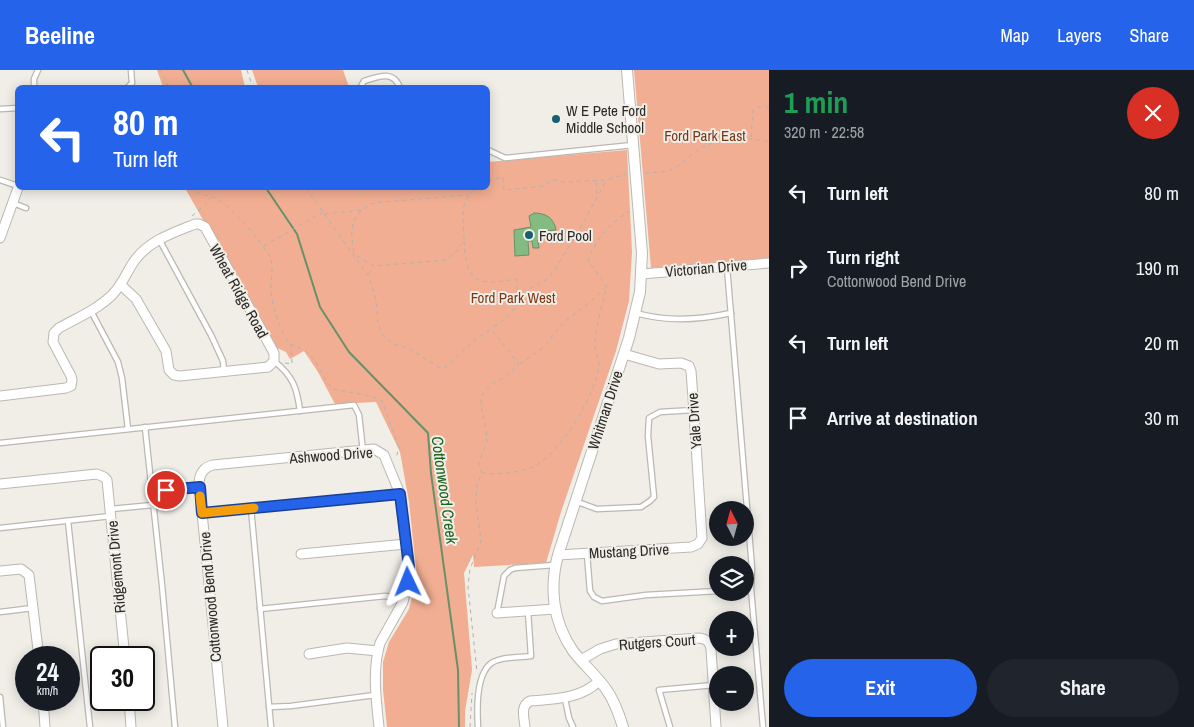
<!DOCTYPE html>
<meta charset="utf-8">
<style>
:root{--surface:#171b24;--page:#20242c;--text:#f1f3f6;--muted:#9ea1a6;--accent:#2563eb}
body{margin:0;font-family:"Archivo Narrow",sans-serif;background:var(--page);color:var(--text);height:100vh;display:flex;flex-direction:column;font-size:19px;white-space:nowrap}
*{box-sizing:border-box;margin:0}
p{font-size:16px;color:var(--muted)}
.icon{flex:none;width:28px;height:28px;fill:none;stroke:currentColor;stroke-width:2;stroke-linecap:round;stroke-linejoin:round}
.map{position:relative;flex:1;overflow:hidden}
.sheet{display:flex;flex-direction:column;background:var(--surface);width:425px}
.sheet>*{flex:none}
.hud{position:absolute;left:15px;top:15px;width:475px;height:105px;border-radius:8px;box-shadow:0 2px 12px #0003;background:#2563eb;color:#fff;overflow:hidden}
.needle{width:32px;rotate:354deg}
.fabs{position:absolute;left:709px;top:431px;display:grid;gap:10px}
.fabs a{display:grid;place-items:center;width:45px;height:45px;border-radius:50%;background:var(--surface);box-shadow:0 2px 12px #0003;font-size:25px}
.speed{position:absolute;left:15px;top:576px;display:flex;gap:10px;font-size:25px;font-weight:700;text-align:center}
.speed>*{display:grid;place-content:center;width:65px;height:65px;border-radius:50%;background:var(--surface);box-shadow:0 2px 12px #0003;line-height:1}
.speed small{font-size:12px;font-weight:400}
.speed .limit{border:2px solid #111;border-radius:8px;background:#fff;color:#111}
.pin{position:absolute;display:grid;place-items:center;width:42px;height:42px;color:#fff;margin:-21px;border:2px solid #fff;border-radius:50%;box-shadow:0 1px 5px #0007}
.me{position:absolute;width:55px;margin:-28px;rotate:358deg;stroke-linejoin:round;filter:drop-shadow(0 0 4px #0008)}
.turn{display:flex;align-items:center;gap:18px;height:105px;padding:0 15px;font-size:22px}
.turn .icon{width:65px;height:65px;stroke-width:2.5}
.turn b{display:block;font-size:35px;line-height:42px}
.round{display:grid;place-items:center;flex:none;width:52px;height:52px;border-radius:26px;background:var(--page)}
.headline{display:flex;align-items:center;justify-content:space-between;height:85px;padding:0 15px}
h1{font-size:30px;font-weight:700;line-height:38px;color:#1e9e55}
.action{display:flex;gap:10px;margin-top:auto;padding:10px 15px}
.action a{flex:1;height:58px;border-radius:30px;background:var(--accent);color:#fff;font-size:20px;font-weight:700;line-height:58px;text-align:center}
.action a+a{background:var(--page);color:var(--text)}
ul{padding:0;list-style:none}
li{display:flex;align-items:center;gap:15px;height:75px;padding:0 15px}
li div{flex:1}
li b{display:block;font-size:19px}
li em{font-style:normal}
header{display:flex;align-items:center;gap:30px;box-sizing:border-box;height:70px;padding:0 25px;background:var(--accent);color:#fff}
header strong{font-size:24px}
nav{display:flex;gap:28px;margin-inline-start:auto;font-size:18px}
main{display:flex;flex:1;min-height:0}
.map>svg:first-child{display:block}
.green{fill:#f1ae92}
.water{fill:#84bb83;stroke:#699067}
.lines{fill:none;stroke-linecap:round;stroke-linejoin:round}
.stream{stroke:#699067;stroke-width:2}
.service-casing{stroke:#bab8b1;stroke-width:7}
.minor-casing{stroke:#bab8b1;stroke-width:11}
.tertiary-casing{stroke:#bab8b1;stroke-width:12}
.path{stroke:#b4b2ad;stroke-width:1;stroke-dasharray:4 4;stroke-linecap:butt}
.service{stroke:#fff;stroke-width:4.5}
.minor{stroke:#fff;stroke-width:9}
.tertiary{stroke:#fff;stroke-width:10}
.route-casing{stroke:#184099;stroke-width:12}
.route{stroke:#2563eb;stroke-width:9}
.slow{stroke:#f59e0b;stroke-width:9}
.poi-dot{fill:#195f71;stroke:#f0eee7;stroke-width:2}
.labels{text-anchor:middle;dominant-baseline:central;stroke-width:4;stroke-linejoin:round;paint-order:stroke}
.poi-label{font-size:15px;fill:#2b2a27;stroke:#f0eee7;text-anchor:start}
.park-label{font-size:15px;fill:#7a3818;stroke:#f0eee7}
.street-label{font-size:15px;fill:#2b2a27;stroke:#f0eee7}
.water-label{font-size:16px;font-style:italic;fill:#1b661f;stroke:#f0eee7}
</style>
<header>
<strong>Beeline</strong>
<nav><a>Map</a><a>Layers</a><a>Share</a></nav>
</header>
<main>
<div class="map">
<svg width="769" height="657" viewBox="0 0 769 657">
<rect width="100%" height="100%" fill="#f0eee7"/>
<g class="green">
<path d="M157,0H241L245,17H163Z"/>
<path d="M252,0H343L349,17H258Z"/>
<path d="M634,0H769V188L651,198Z"/>
<path d="M627,80L632,182L629,231L616,281L561,442L546,493L474,497L473,485L464,503L472,600L465,641V657H387L383,620V592L389,572L409,539L417,508L409,432L400,382L376,332L335,334L318,302L304,281L290,289L286,282L275,277L185,118H488V92Z"/>
</g>
<path class="water" d="M534,143C546,143 554,148 556,160L545,161L546,164L538,170L539,178H533L532,171H528L529,185L515,186L514,160L531,157L529,146Z"/>
<g class="lines">
<g class="stream">
<path d="M183,0L193,18"/>
<path d="M266,118L297,164L320,237L349,282L428,363L431,403L458,600L459,657"/>
</g>
<g class="service-casing">
<g id="service">
<path d="M34,18V9L38,0"/>
<path d="M127,18L132,13L131,0"/>
<path d="M360,18L364,11C379,6 394,0 400,18"/>
<path d="M0,39L18,38"/>
<path d="M488,80L505,88L633,75"/>
<path d="M0,110L18,116"/>
<path d="M13,133L26,138"/>
<path d="M159,169L211,265L223,291L224,302"/>
<path d="M727,197L752,498L751,519L763,657"/>
<path d="M91,241L118,292L122,308L128,359"/>
<path d="M636,243C667,252 699,250 731,243"/>
<path d="M274,291C293,306 297,318 300,341"/>
<path d="M145,357L162,515L175,657"/>
<path d="M0,373L354,335L359,345L363,381"/>
<path d="M152,421L200,417"/>
<path d="M575,431L597,439L641,437L650,431L654,427L648,366L649,348L660,342L694,340"/>
<path d="M251,438L271,657"/>
<path d="M111,439L153,435"/>
<path d="M202,443L400,424"/>
<path d="M68,451L90,657"/>
<path d="M0,458L111,446"/>
<path d="M587,484L590,521L594,527L602,531L646,525L718,521"/>
<path d="M260,539L385,526L405,528"/>
<path d="M0,542L33,538"/>
<path d="M497,543L504,506L510,500L515,498L554,495"/>
<path d="M0,627L3,657"/>
<path d="M565,629L569,648L573,657"/>
<path d="M269,637L291,636L375,625"/>
<path d="M478,657C477,641 476,608 489,595C498,586 519,588 531,586L528,541"/>
<path d="M670,657L659,620L714,615"/>
</g>
</g>
<g class="minor-casing">
<g id="minor">
<path d="M0,168L18,118"/>
<path d="M642,204L769,193"/>
<path d="M0,326L66,318L71,316L72,310L71,306L53,272L54,263L59,258C77,248 98,239 112,225C123,214 127,201 135,190C150,170 173,163 195,154H199L205,157L274,283V291L268,297L180,306L174,305L169,300L166,281L136,229L121,215"/>
<path d="M0,414L97,404L104,407L107,410L125,588"/>
<path d="M301,484L406,474"/>
<path d="M558,485L691,477L698,474L702,468L693,328L691,301L689,296L681,293L659,294L624,284"/>
<path d="M0,501L21,499L29,505L39,588"/>
<path d="M497,543L555,539"/>
<path d="M309,584L347,578L378,581"/>
<path d="M581,590L600,579L616,574L699,568C707,569 710,572 711,579L716,657"/>
<path d="M43,630L45,657"/>
<path d="M129,630L131,657"/>
<path d="M223,657L199,412C200,403 204,397 213,395L374,379L384,385L400,424L409,497L408,512L403,532L380,573C372,601 376,628 379,657"/>
<path d="M525,657C524,647 520,636 530,631C554,629 581,629 599,611"/>
</g>
</g>
<g class="tertiary-casing">
<path id="tertiary" d="M623,657C619,644 614,630 606,619C596,605 583,594 573,581C553,552 549,518 558,485L629,268L640,222L642,183L627,0"/>
</g>
<g class="path">
<path d="M159,0L163,4L169,18"/>
<path d="M247,0L253,18"/>
<path d="M751,67L753,40L759,37H769"/>
<path d="M645,103C653,102 664,103 672,99C681,96 686,88 694,83C714,67 745,66 769,72"/>
<path d="M488,111L503,107L504,120L545,116L550,111L557,110L564,112L606,110L626,104"/>
<path d="M596,112L597,125"/>
<path d="M190,118C198,126 208,124 217,129C232,137 260,170 269,185C275,197 270,210 271,223C272,234 281,266 290,273C298,278 305,279 312,287C320,297 324,310 333,319L370,326L382,331L399,377L397,385L395,388"/>
<path d="M306,118L369,207L376,230L378,253L381,263L393,274L410,279L438,297L445,298L472,272L491,259L519,294L504,308L493,313L486,320L481,327V336L486,359L487,371L479,393L482,403L477,414L476,432L481,471L470,499L468,517L477,602"/>
<path d="M325,144L362,140L370,134L383,132L468,125"/>
<path d="M192,146L206,134L210,128"/>
<path d="M464,171C467,213 476,216 516,209L519,233L505,249L492,258"/>
<path d="M264,176L323,142"/>
<path d="M354,182C351,167 349,151 362,140"/>
<path d="M357,186L374,196L446,190L457,181L464,170C464,148 458,134 475,118"/>
<path d="M368,204L373,197"/>
<path d="M518,229L529,219L549,208L577,164L606,111"/>
<path d="M285,293L292,294L291,274"/>
<path d="M520,294L544,277L563,253L590,232L607,216"/>
<path d="M482,403C498,405 520,403 535,396C560,383 597,323 599,295C599,287 594,280 595,272C596,254 603,234 607,216L588,191C594,171 612,151 630,141"/>
<path d="M470,657L472,623"/>
</g>
<use href="#service" class="service"/>
<use href="#minor" class="minor"/>
<use href="#tertiary" class="tertiary"/>
</g>
<g class="lines">
<g class="route-casing">
<path id="route" d="M166,420L200,417L202,443L400,424L409,497L408,512"/>
</g>
<use href="#route" class="route"/>
<path class="slow" d="M200,426L202,443L254,438"/>
</g>
<g class="poi-dot">
<circle cx="556" cy="49" r="5"/>
<circle cx="529" cy="165" r="5"/>
</g>
<g class="labels">
<g class="poi-label">
<text x="566" y="40">W E Pete Ford<tspan x="566" dy="17">Middle School</tspan></text>
<text x="539" y="165">Ford Pool</text>
</g>
<g class="park-label">
<text x="705" y="65">Ford Park East</text>
<text x="513" y="227">Ford Park West</text>
</g>
<g class="street-label">
<text transform="translate(706 198) rotate(-5)">Victorian Drive</text>
<text transform="translate(239 221) rotate(61)">Wheat Ridge Road</text>
<text transform="translate(605 340) rotate(-72)">Whitman Drive</text>
<text transform="translate(694 351) rotate(-94)">Yale Drive</text>
<text transform="translate(331 385) rotate(-4)">Ashwood Drive</text>
<text transform="translate(629 481) rotate(-3)">Mustang Drive</text>
<text transform="translate(116 497) rotate(-95)">Ridgemont Drive</text>
<text transform="translate(210 527) rotate(-95)">Cottonwood Bend Drive</text>
<text transform="translate(657 572) rotate(-4)">Rutgers Court</text>
</g>
<g class="water-label">
<text transform="translate(445 420) rotate(82)">Cottonwood Creek</text>
</g>
</g>
</svg>
<div class="fabs">
<a><svg class="needle" viewBox="-14 -14 28 28"><path d="M0-13l5 13h-10z" fill="#e53935"/><path d="M0 13l5-13h-10z" fill="#9ea1a6"/></svg></a>
<a><svg class="icon" aria-label="layers" viewBox="0 0 24 24"><path d="M12 4l9 5-9 5-9-5zM3 14l9 5 9-5"/></svg></a>
<a>+</a>
<a>−</a>
</div>
<div class="speed"><div>24<small>km/h</small></div><div class="limit">30</div></div>
<div class="pin" style="left:166px;top:420px;background:#d93025"><svg class="icon" aria-label="arrive" viewBox="0 0 24 24"><path d="M6 21V4h12l-3 4 3 4H6"/></svg></div>
<svg class="me" style="left:408px;top:512px" viewBox="-20 -20 40 40"><path d="M0-17L14 15 0 8-14 15z" fill="#2563eb" stroke="#fff" stroke-width="4"/></svg>
<div class="hud">
<div class="turn"><svg class="icon" aria-label="left" viewBox="0 0 24 24"><path d="M17 20v-9H6M10 6l-5 5 5 5"/></svg><div><b>80 m</b>Turn left</div></div>
</div>
</div>
<section class="sheet">
<div class="headline"><div><h1>1 min</h1><p>320 m · 22:58</p></div><a class="round" style="background:#d93025;color:#fff"><svg class="icon" aria-label="close" viewBox="0 0 24 24"><path d="M6 6l12 12M18 6L6 18"/></svg></a></div>
<ul>
<li><svg class="icon" aria-label="left" viewBox="0 0 24 24"><path d="M17 20v-9H6M10 6l-5 5 5 5"/></svg><div><b>Turn left</b></div><em>80 m</em></li>
<li><svg class="icon" aria-label="right" viewBox="0 0 24 24"><path d="M7 20v-9h11M14 6l5 5-5 5"/></svg><div><b>Turn right</b><p>Cottonwood Bend Drive</p></div><em>190 m</em></li>
<li><svg class="icon" aria-label="left" viewBox="0 0 24 24"><path d="M17 20v-9H6M10 6l-5 5 5 5"/></svg><div><b>Turn left</b></div><em>20 m</em></li>
<li><svg class="icon" aria-label="arrive" viewBox="0 0 24 24"><path d="M6 21V4h12l-3 4 3 4H6"/></svg><div><b>Arrive at destination</b></div><em>30 m</em></li>
</ul>
<div class="action"><a>Exit</a><a>Share</a></div>
</section>
</main>
